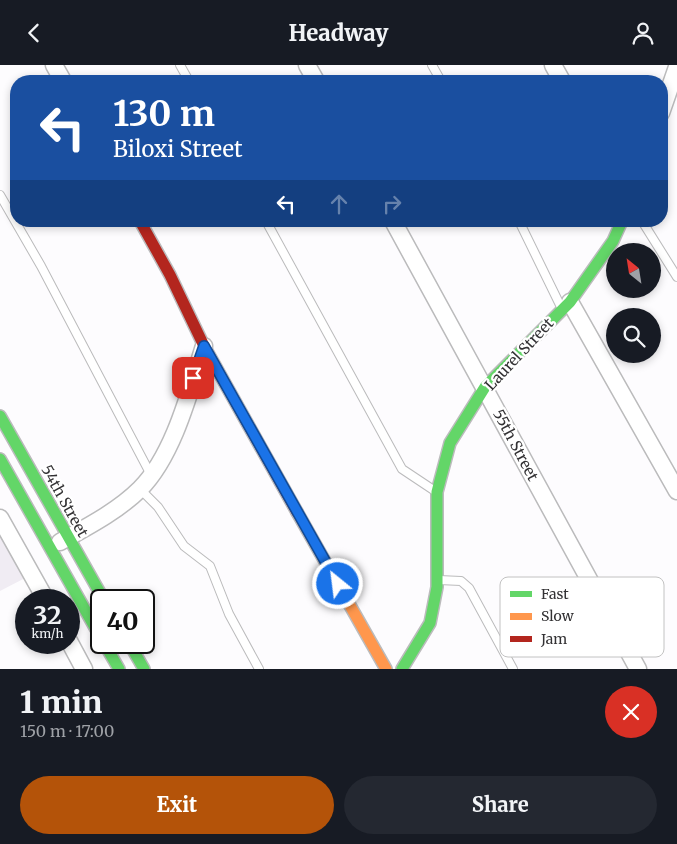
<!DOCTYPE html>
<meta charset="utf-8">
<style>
:root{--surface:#171b24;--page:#242831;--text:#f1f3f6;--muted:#9ea1a6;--accent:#b45309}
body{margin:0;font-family:Merriweather,serif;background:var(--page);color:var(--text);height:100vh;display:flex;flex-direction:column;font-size:19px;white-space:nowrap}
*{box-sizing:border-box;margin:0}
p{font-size:16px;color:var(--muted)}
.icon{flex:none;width:28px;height:28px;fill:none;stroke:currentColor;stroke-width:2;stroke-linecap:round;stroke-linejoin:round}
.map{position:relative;height:604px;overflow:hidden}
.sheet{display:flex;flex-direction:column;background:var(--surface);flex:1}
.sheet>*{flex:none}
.banner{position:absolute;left:10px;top:10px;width:658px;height:152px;border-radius:20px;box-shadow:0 2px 8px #0003;background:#1a4fa0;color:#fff;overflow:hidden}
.needle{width:32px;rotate:330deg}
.fabs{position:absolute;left:606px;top:178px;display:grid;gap:10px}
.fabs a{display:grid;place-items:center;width:55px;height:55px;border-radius:50%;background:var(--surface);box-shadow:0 2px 8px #0003;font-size:25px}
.speed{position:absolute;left:15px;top:524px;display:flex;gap:10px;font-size:25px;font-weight:700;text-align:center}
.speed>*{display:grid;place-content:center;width:65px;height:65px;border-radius:50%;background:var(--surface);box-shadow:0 2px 8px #0003;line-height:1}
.speed small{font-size:12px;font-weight:400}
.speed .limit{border:2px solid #111;border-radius:8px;background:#fff;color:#111}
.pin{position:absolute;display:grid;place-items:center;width:42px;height:42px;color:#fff;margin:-21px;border-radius:10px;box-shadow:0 2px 8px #0006}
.me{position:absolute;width:55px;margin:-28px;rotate:331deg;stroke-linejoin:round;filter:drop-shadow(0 0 4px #0008)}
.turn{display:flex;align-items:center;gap:18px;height:105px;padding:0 20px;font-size:22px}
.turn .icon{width:65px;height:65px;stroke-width:2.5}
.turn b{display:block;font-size:35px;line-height:42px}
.lanes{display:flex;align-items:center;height:48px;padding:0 20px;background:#0003;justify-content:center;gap:25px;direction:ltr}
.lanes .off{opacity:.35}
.round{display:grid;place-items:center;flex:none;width:52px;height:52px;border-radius:26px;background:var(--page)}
.summary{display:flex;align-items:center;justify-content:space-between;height:85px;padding:0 20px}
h1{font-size:30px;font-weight:800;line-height:38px}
.action{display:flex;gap:10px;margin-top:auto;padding:10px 20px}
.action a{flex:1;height:58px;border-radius:30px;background:var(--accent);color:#fff;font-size:20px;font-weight:800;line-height:58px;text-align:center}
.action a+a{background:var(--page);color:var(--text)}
header{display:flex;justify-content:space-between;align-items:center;height:65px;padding:0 20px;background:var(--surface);font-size:22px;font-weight:800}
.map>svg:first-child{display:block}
.built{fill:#f0ecf3}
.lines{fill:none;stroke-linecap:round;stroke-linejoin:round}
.lane-casing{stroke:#bbbbbc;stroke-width:10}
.street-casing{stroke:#bbbbbc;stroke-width:19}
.fast-casing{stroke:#bbbbbc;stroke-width:14}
.slow-casing{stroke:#bbbbbc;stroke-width:14}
.jam-casing{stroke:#bbbbbc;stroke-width:14}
.lane{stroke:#fff;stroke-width:8}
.street{stroke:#fff;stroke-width:16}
.fast{stroke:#63d668;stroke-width:11}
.slow{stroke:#ff974d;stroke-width:11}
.jam{stroke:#b3261e;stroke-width:11}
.route-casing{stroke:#114b97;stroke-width:12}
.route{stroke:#1a73e8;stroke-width:9}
.labels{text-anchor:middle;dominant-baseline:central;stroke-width:4.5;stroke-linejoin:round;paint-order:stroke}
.street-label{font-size:15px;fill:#333234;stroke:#fff}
.key{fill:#fff;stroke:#c2c2c2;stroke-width:1}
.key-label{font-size:14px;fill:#333234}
</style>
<header><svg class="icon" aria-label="back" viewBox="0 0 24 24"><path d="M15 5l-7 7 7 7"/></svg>Headway<svg class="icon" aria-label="person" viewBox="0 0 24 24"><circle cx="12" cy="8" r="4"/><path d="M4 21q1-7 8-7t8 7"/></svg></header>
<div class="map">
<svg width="677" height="604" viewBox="0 0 677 604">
<rect width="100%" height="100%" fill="#fdfcfe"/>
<path class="built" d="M0,464L27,512L0,526Z"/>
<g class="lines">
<g class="lane-casing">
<g id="lane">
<path d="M180,0L189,16"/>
<path d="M432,0L441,16"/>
<path d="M0,130L41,201L151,410"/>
<path d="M266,156L402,404L435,426"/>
<path d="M519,156L561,242"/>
<path d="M642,156L677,212"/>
<path d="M140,424L158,442L184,481L210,501L229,549L259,604"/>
<path d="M439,515L461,516L469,523L513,604"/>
</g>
</g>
<g class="street-casing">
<g id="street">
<path d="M54,0L63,16"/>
<path d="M307,0L316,16"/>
<path d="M553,0L562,16"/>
<path d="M661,48L677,2"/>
<path d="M393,156L638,604"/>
<path d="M570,237L677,426"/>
<path d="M0,453L46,535"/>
<path d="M60,477C87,462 118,446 140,424C174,390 190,325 204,281"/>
<path d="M69,576L84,604"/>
</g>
</g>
<g class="fast-casing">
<g id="fast">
<path d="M0,351L104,535"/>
<path d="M0,394L101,573"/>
<path d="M104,578L119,604"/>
<path d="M129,578L144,604"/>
<path d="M402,604L430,558L437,522V427L450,378L485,322L570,237L613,176L622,156"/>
</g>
</g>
<g class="slow-casing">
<path id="slow" d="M297,447L386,604"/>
</g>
<g class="jam-casing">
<path id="jam" d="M140,156L170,210L204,281L297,447"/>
</g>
<use href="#lane" class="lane"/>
<use href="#street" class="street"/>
<use href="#fast" class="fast"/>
<use href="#slow" class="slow"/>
<use href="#jam" class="jam"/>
</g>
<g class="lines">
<g class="route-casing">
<path id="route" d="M193,313L204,281L338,519"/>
</g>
<use href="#route" class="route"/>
</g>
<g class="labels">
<g class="street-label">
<text transform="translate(519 289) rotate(-47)">Laurel Street</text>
<text transform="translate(516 380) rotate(62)">55th Street</text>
<text transform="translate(65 436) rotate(61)">54th Street</text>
</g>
</g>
<rect x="500" y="512" width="164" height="80" rx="8" class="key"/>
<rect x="510" y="526" width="22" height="6" fill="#63d668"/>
<rect x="510" y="548" width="22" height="7" fill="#ff974d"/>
<rect x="510" y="571" width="22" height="6" fill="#b3261e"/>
<g class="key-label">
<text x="541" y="534">Fast</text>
<text x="541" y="556">Slow</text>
<text x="541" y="579">Jam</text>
</g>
</svg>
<div class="fabs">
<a><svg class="needle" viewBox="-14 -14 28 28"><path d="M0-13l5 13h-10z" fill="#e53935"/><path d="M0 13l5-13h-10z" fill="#9ea1a6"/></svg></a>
<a><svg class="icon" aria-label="search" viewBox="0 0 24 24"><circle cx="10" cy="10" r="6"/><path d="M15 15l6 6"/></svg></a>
</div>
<div class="speed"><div>32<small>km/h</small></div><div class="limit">40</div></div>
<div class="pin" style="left:193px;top:313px;background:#d93025"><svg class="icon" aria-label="arrive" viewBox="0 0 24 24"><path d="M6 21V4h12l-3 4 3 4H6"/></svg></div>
<svg class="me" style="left:338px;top:519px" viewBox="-20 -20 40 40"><circle r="17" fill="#1a73e8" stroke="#fff" stroke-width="3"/><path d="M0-11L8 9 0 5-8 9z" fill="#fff"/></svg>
<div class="banner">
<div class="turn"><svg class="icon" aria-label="left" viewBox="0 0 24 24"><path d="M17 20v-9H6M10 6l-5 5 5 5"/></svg><div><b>130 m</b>Biloxi Street</div></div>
<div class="lanes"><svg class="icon" aria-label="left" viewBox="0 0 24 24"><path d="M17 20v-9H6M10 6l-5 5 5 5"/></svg><svg class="icon off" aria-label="ahead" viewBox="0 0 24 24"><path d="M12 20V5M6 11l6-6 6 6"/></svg><svg class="icon off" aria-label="right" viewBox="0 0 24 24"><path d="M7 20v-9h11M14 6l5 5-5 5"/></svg></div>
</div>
</div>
<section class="sheet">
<div class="summary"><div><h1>1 min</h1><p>150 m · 17:00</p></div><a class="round" style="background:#d93025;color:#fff"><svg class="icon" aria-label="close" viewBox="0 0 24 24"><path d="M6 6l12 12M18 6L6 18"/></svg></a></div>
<div class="action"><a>Exit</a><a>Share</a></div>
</section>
